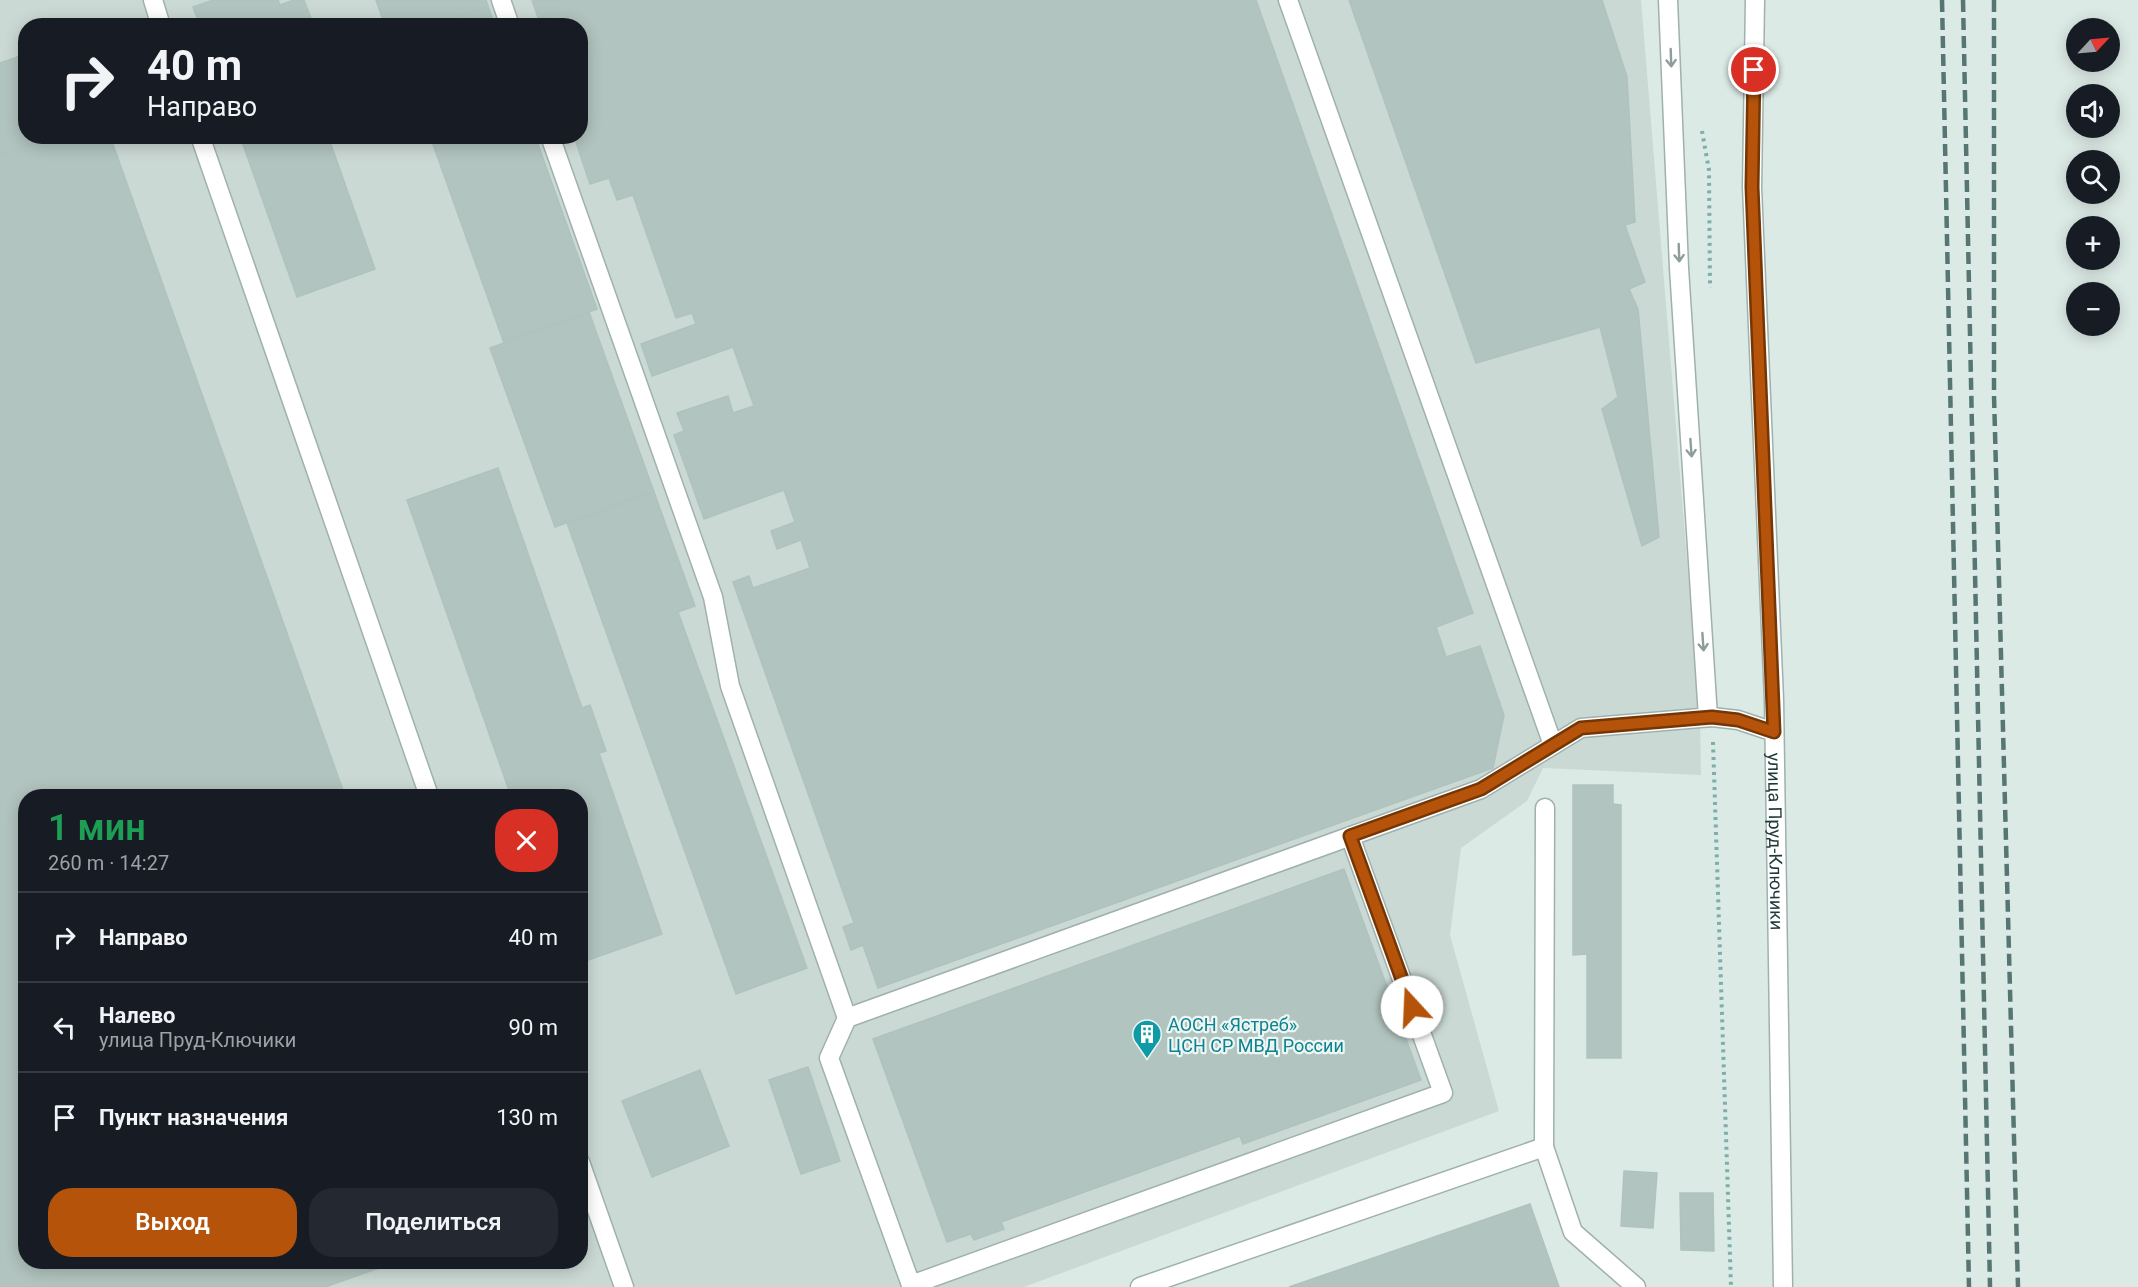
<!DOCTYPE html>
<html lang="ru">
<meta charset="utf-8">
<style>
:root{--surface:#171b24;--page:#242831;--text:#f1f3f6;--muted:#9ea1a6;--line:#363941;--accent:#b45309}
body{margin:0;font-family:Roboto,sans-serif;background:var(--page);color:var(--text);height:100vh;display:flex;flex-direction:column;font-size:22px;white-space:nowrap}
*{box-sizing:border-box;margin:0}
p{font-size:20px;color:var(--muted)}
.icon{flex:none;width:33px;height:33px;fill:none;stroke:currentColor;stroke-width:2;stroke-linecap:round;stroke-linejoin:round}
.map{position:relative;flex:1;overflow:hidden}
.details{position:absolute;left:18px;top:789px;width:570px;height:480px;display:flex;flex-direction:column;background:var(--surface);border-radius:24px;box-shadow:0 3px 15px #0003}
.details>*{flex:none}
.guide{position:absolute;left:18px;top:18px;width:570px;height:126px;border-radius:24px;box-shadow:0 3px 15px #0003;background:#171b24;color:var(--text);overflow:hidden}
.needle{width:39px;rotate:64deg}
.tools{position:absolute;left:2066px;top:18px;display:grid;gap:12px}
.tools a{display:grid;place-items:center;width:54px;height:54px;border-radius:50%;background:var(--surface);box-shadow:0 3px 15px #0003;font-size:30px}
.pin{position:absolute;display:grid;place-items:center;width:51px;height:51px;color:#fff;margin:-26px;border:3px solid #fff;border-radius:50%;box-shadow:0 2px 6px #0007}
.me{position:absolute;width:66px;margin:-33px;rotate:340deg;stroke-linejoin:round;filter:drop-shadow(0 0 4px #0008)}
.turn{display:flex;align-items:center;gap:21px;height:126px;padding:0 30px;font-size:27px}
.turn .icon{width:78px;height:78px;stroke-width:2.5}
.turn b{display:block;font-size:42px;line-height:51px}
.round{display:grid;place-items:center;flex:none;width:63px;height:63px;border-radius:24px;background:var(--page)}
.overview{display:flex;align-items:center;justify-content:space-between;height:102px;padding:0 30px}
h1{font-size:36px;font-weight:600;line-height:45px;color:#1e9e55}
.action{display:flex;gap:12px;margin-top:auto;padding:12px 30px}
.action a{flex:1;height:69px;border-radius:24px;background:var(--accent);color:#fff;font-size:24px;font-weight:600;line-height:69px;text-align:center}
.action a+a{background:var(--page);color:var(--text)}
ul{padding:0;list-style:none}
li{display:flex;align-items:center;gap:18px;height:90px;padding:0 30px;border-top:2px solid var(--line)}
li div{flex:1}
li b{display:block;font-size:22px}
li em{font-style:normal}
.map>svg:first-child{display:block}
.built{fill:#cbd9d5;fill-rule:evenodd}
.building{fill:#b2c4bf;stroke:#afc3be;stroke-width:1.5}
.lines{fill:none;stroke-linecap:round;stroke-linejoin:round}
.service-casing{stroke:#9fb1ae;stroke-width:21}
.tertiary-casing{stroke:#9fb1ae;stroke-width:21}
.path{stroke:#7bafa8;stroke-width:4;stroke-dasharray:3 4.5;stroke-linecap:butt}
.service{stroke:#fff;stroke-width:18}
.tertiary{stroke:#fff;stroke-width:18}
.rail{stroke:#577673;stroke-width:4.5;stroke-dasharray:12 6;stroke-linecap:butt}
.oneway{stroke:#8e9c9b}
.route-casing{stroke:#753606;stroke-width:15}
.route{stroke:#b45309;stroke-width:10}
.labels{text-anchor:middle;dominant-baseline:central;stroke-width:4.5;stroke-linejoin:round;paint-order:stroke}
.street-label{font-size:18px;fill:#1e3937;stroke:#edf6f3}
.culture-label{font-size:18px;fill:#0d838f;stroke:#edf6f3;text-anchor:start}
</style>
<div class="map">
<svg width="2138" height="1287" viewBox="0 0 2138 1287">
<rect width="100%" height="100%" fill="#dceae6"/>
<path class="built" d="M0,0H1641L1700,718L1701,775L1543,768L1527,801L1461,848L1450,935L1499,1111L1024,1287H0ZM26,26H580V136H26ZM26,796H580V1262H26Z"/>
<g class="building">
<path d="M213,0H278L280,5L294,0H304L314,26H200L193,7Z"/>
<path d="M376,0H486L488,6L435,26H385Z"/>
<path d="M532,0H1256L1473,613L1436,627L1446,657L1480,646L1504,715L1493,768L878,988L863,945L851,950L843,927L854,923L733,582L749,576L753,588L810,568L801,540L777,549L771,531L795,522L784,490L704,519L674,435L684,431L677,413L728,396L733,413L754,406L733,347L652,376L641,344L696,324L692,313L676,318L633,195L617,200L609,178L590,184L574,136H580V129L589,126L580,100V26H541Z"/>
<path d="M1349,0H1602L1627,77L1635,222L1625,225L1645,282L1629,289L1638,309L1659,537L1642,546L1602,409L1618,397L1600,327L1476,363Z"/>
<path d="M488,6L495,26H435Z"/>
<path d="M26,54V136H52L0,155V63Z"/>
<path d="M52,136H110L345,796H26V1262H396L325,1287H0V155Z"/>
<path d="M240,136H328L375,269L297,297Z"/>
<path d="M430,136H535L597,309L504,343Z"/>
<path d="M589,312L654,492L555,527L490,348Z"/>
<path d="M498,468L582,708L590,705L606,751L599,753L662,934L580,963V796H511L407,500Z"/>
<path d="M654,492L695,606L678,612L807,968L736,994L567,523Z"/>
<path d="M1573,785H1613V804L1621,805V1058H1587V954L1573,955Z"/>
<path d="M1344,869L1421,1080L1243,1144L1240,1136L1001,1222L1004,1229L974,1240L971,1234L947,1242L873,1039Z"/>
<path d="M808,1067L840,1161L801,1174L769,1080Z"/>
<path d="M700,1070L729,1146L652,1177L622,1101Z"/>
<path d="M1624,1171L1657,1173L1653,1228L1621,1226Z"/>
<path d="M1680,1193H1713L1714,1251L1681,1250Z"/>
<path d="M1530,1204L1559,1287H1289Z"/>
</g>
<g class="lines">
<g class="service-casing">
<g id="service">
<path d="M153,0L161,26"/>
<path d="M501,0L510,26"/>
<path d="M1288,0L1553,745"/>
<path d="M1668,0L1679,268L1708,717"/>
<path d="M200,136L429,796"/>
<path d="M550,136L713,597L730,686L847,1018"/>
<path d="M1545,808L1544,1147L1573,1232L1636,1287"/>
<path d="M1350,836L1443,1093L911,1285L829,1058L847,1018L1481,789L1581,728L1712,717L1738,720L1774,732"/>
<path d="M580,1162L624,1287"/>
<path d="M1140,1287L1544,1147"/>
</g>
</g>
<g class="tertiary-casing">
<g id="tertiary">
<path id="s1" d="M1755,0L1752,187L1774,700L1783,1287"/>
</g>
</g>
<g class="path">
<path d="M1702,131L1709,170L1710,288"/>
<path d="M1713,742L1731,1287"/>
</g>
<use href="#service" class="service"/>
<use href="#tertiary" class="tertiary"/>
<g class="rail">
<path d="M1942,0L1969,1287"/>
<path d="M1963,0L1990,1287"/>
<path d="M1994,0V395L2018,1287"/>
</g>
</g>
<defs><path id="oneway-shaft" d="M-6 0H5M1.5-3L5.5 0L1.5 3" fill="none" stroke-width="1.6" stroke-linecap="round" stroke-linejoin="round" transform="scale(1.5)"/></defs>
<g class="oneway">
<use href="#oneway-shaft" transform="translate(1671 58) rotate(88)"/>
<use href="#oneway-shaft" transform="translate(1679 253) rotate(88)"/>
<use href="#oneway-shaft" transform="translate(1691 448) rotate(86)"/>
<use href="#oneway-shaft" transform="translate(1703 642) rotate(86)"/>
</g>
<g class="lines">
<g class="route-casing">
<path id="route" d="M1412,1007L1350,836L1481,789L1581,728L1712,717L1738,720L1774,732L1752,187L1754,70"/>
</g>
<use href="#route" class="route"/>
</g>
<defs>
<g id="building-pin" transform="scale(1.5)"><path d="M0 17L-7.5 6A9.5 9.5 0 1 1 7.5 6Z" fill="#0f9aa8" stroke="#edf6f3"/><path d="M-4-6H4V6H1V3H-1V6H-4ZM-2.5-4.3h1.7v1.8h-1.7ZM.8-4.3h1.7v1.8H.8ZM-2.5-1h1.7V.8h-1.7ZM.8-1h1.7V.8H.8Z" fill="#fff"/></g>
</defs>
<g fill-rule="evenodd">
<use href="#building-pin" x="1147" y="1034"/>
</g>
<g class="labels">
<g class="street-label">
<text stroke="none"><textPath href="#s1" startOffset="842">улица Пруд-Ключики</textPath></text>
</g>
<g class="culture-label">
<text x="1168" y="1024">АОСН «Ястреб»<tspan x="1168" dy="21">ЦСН СР МВД России</tspan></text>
</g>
</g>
</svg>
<div class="tools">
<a><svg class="needle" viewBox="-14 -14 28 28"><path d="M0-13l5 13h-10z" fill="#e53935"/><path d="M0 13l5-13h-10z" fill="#9ea1a6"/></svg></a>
<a><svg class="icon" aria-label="sound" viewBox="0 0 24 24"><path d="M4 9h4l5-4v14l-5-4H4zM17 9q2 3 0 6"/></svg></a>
<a><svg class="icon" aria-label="search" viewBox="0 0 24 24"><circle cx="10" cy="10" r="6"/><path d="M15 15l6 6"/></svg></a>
<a>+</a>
<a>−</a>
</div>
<div class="pin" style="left:1754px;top:70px;background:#d93025"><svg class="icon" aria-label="arrive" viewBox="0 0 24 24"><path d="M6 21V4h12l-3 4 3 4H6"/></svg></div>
<svg class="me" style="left:1412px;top:1007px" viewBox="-20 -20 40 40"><circle r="19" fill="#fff"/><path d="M0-13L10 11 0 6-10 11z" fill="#b45309"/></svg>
<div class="guide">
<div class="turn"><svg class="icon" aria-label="right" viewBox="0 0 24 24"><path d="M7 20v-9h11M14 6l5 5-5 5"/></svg><div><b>40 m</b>Направо</div></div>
</div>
<section class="details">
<div class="overview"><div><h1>1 мин</h1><p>260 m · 14:27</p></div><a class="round" style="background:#d93025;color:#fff"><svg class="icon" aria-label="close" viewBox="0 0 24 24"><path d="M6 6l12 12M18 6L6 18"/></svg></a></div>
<ul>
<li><svg class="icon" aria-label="right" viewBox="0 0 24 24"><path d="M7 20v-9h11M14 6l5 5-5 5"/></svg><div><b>Направо</b></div><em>40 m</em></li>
<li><svg class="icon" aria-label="left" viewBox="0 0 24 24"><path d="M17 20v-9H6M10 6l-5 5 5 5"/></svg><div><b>Налево</b><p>улица Пруд-Ключики</p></div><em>90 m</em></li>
<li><svg class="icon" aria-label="arrive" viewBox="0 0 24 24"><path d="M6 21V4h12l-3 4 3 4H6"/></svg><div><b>Пункт назначения</b></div><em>130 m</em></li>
</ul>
<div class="action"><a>Выход</a><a>Поделиться</a></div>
</section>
</div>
